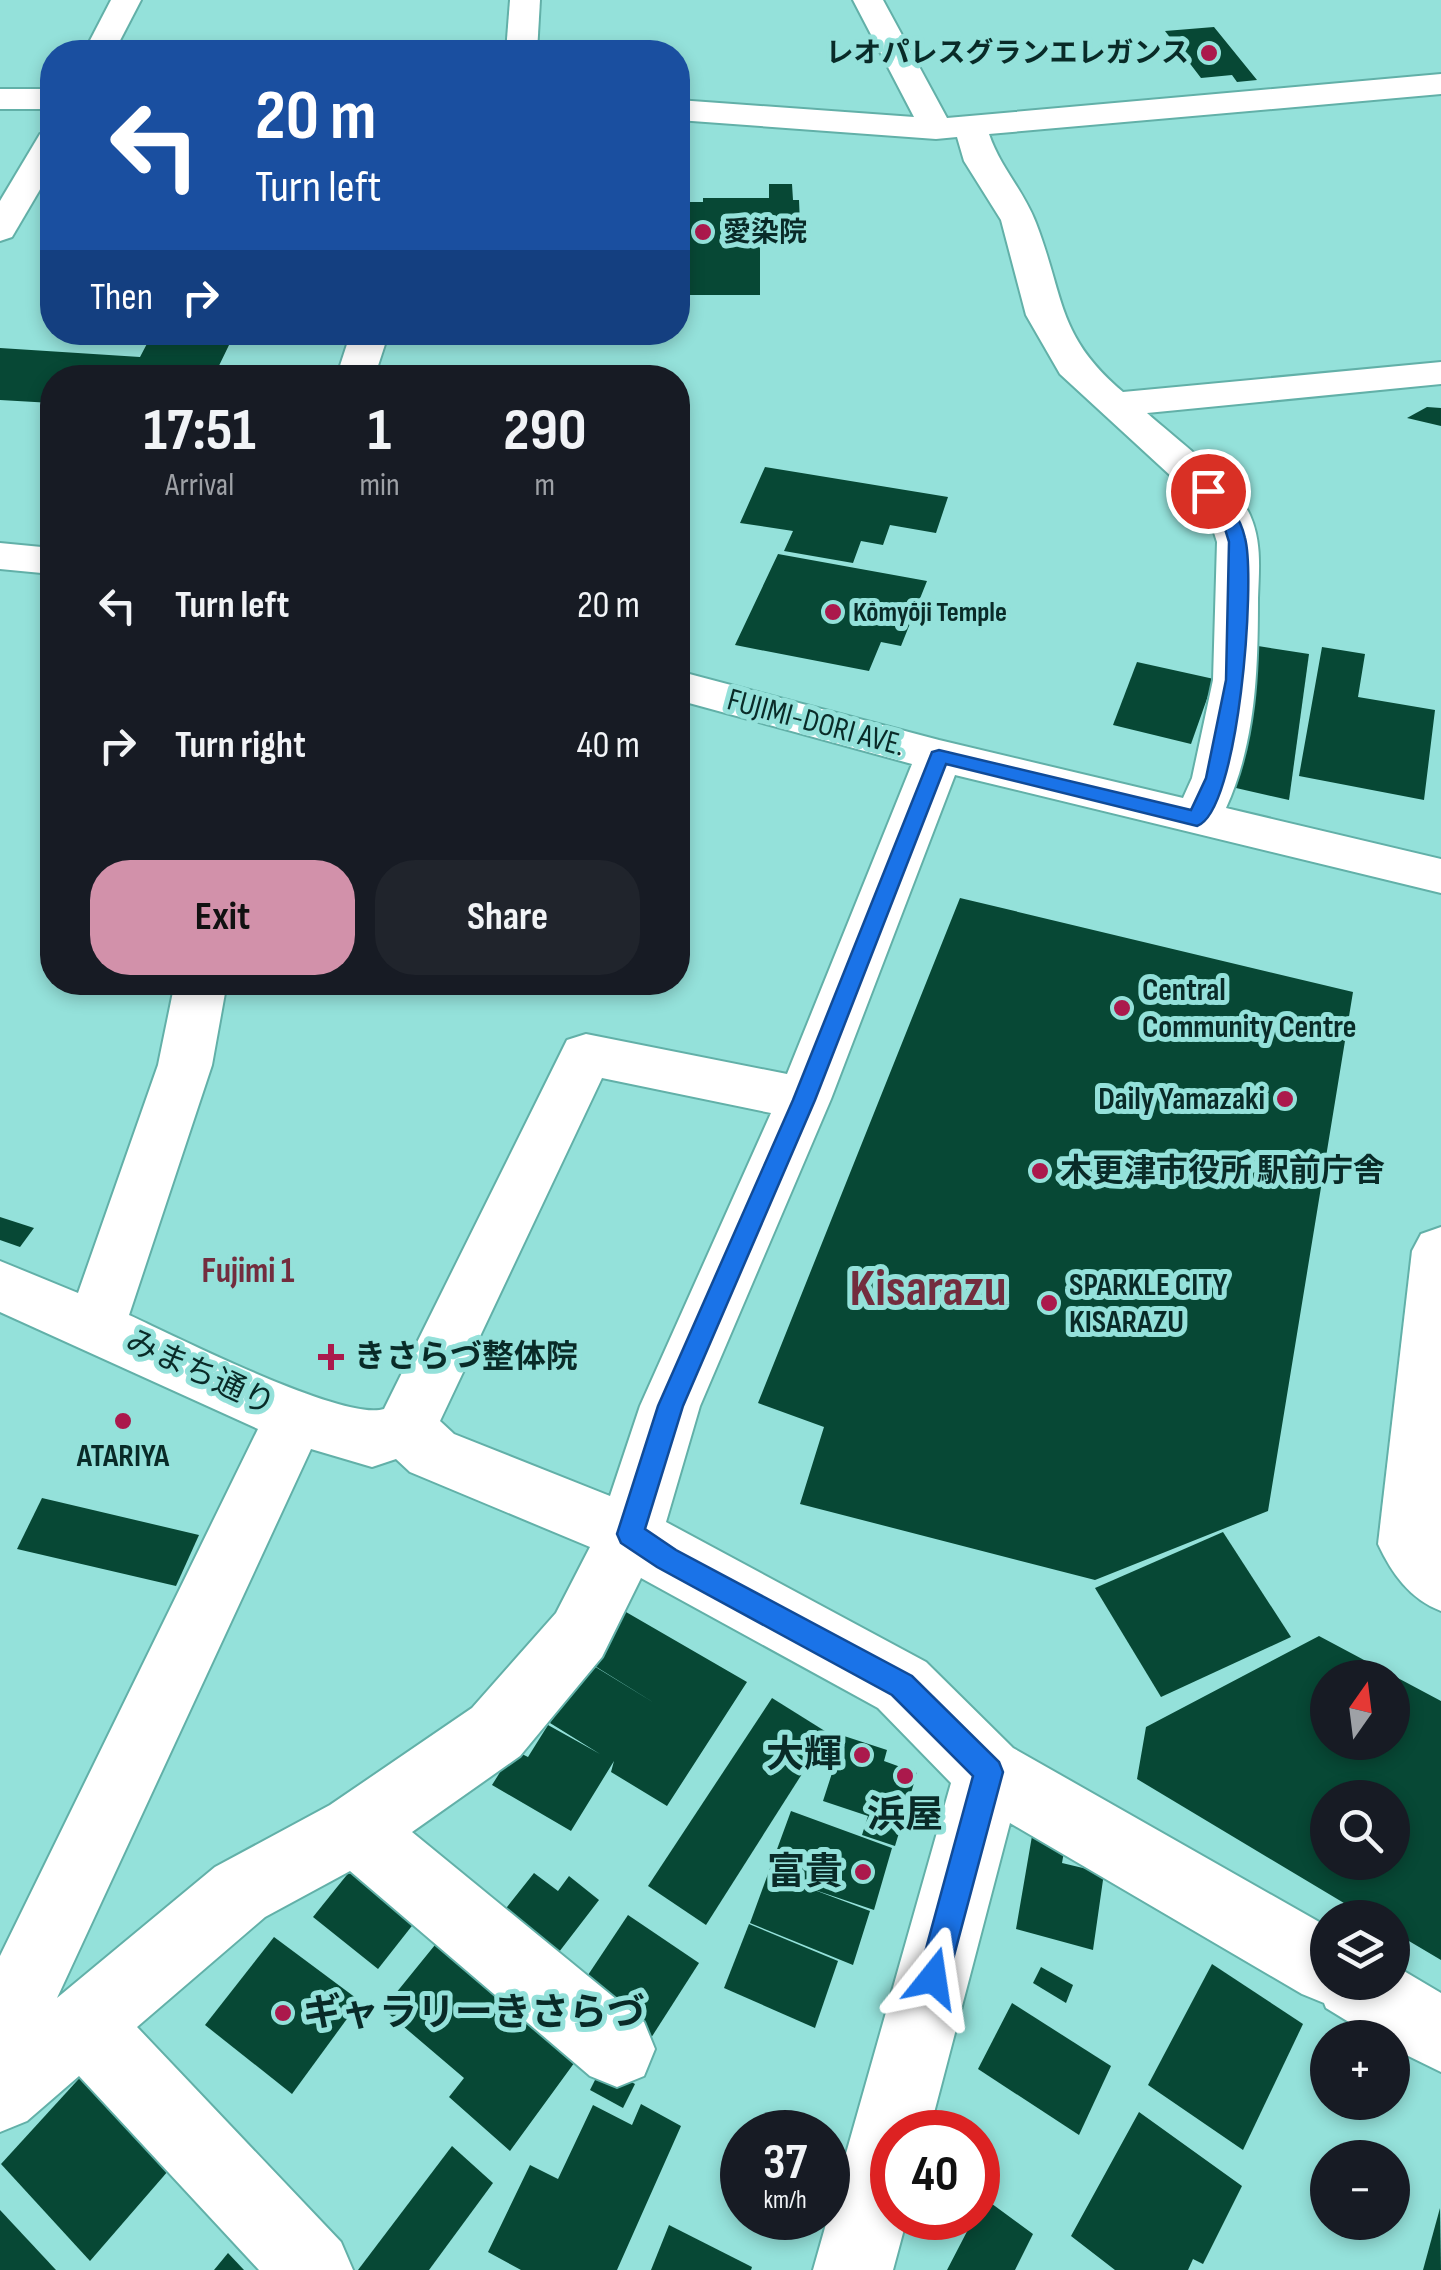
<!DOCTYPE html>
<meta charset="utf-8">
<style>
:root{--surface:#171b24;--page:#20242c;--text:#f1f3f6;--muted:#9ea1a6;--accent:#d291aa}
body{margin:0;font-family:"Sofia Sans Condensed","Noto Sans JP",sans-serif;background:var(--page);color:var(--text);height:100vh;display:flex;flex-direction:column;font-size:38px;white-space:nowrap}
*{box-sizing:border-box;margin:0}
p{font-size:32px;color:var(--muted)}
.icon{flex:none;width:55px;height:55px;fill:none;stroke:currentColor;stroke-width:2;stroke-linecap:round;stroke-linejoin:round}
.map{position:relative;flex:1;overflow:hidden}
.side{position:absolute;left:40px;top:365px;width:650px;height:630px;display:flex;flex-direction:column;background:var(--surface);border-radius:40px;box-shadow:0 5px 15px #0003}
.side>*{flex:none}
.hud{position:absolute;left:40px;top:40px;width:650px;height:305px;border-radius:40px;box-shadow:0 5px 15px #0003;background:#1a4fa0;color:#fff;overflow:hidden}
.needle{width:65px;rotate:14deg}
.controls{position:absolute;left:1310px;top:1660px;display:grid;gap:20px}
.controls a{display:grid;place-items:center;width:100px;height:100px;border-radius:50%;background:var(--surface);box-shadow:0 5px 15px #0003;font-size:50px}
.speed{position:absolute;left:720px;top:2110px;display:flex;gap:20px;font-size:50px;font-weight:700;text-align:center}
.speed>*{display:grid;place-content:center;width:130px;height:130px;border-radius:50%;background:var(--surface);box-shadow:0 5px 15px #0003;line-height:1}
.speed small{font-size:25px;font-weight:400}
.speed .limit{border:15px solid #d22;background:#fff;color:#111}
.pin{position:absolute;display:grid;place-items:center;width:85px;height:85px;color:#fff;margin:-42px;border:5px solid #fff;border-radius:50%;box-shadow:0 2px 10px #0007}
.me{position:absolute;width:110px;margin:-55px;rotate:15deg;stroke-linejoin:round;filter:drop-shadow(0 0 8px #0008)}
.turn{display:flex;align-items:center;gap:35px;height:210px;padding:0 50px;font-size:45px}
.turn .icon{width:130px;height:130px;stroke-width:2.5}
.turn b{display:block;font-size:70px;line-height:85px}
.then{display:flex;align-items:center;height:95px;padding:0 50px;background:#0003;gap:20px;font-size:38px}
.eta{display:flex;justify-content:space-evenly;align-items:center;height:170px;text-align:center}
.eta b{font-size:60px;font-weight:700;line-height:70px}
.primary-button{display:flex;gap:20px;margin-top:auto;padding:20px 50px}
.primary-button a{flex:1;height:115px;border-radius:40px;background:var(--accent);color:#111;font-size:40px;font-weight:700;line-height:115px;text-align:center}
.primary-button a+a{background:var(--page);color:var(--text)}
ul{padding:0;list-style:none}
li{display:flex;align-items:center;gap:30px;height:140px;padding:0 50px}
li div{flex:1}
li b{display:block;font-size:38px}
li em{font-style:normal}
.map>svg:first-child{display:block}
.building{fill:#074835;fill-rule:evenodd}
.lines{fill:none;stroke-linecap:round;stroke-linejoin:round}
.minor-casing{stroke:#62b0a8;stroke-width:4}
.minor{fill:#fff;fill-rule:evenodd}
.route{fill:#1a73e8;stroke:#114b97;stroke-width:2.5}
.poi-dot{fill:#ab194c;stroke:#94e1da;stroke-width:4}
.labels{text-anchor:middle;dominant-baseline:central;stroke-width:10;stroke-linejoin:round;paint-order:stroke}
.far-poi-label{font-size:28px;font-weight:bold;fill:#092b28;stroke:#94e1da;text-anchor:start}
.street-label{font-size:32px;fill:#092b28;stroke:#94e1da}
.poi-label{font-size:32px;font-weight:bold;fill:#092b28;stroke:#94e1da;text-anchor:start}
.neighbourhood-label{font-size:35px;font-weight:bold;fill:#732d3e;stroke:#94e1da}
.near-poi-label{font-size:38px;font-weight:bold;fill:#092b28;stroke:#94e1da;text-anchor:end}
.town-label{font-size:52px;font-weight:bold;fill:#732d3e;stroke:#94e1da}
</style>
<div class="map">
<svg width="1441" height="2270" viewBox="0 0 1441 2270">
<rect width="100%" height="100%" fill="#94e1da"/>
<g class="building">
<path d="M1214,27L1257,80L1237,82L1232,75L1201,78L1165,31Z"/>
<path d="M769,184H792L793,200H799L800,224H787V229H730L729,245H760V295H678V211H688V202H703V198H769Z"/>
<path d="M150,338L230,343L213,378H52V403L0,400V348L140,357Z"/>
<path d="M1427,407L1441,408V426L1407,418Z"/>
<path d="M765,467L948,497L936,533L890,525L883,545L861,541L853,563L784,551L793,531L740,523Z"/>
<path d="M778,554L927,581L901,646L881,642L869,671L735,645Z"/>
<path d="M1258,646L1309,654L1289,800L1236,788Z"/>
<path d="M1322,647L1365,654L1358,697L1435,710L1424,800L1299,776Z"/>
<path d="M1137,662L1214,679L1191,744L1113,725Z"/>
<path d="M960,898L1353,992L1268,1511L1095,1580L800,1504L824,1427L758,1403Z"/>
<path d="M0,1217L34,1228L20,1247L0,1240Z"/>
<path d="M42,1498L199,1535L176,1586L17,1549Z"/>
<path d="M1223,1532L1291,1637L1161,1697L1095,1588Z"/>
<path d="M626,1612L747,1682L667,1806L611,1772L614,1761L571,1831L492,1785L514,1750L528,1757L548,1725L600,1754L550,1723L589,1663L656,1704L590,1663Z"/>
<path d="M1319,1636L1441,1701V1960L1392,1931V1918H1369L1137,1779L1146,1727ZM1328,1678H1392V1742H1328ZM1328,1798H1392V1862H1328Z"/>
<path d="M772,1698L828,1733L706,1925L648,1886Z"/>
<path d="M844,1736L887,1750L884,1761L917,1773L895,1846L862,1835L868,1816L823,1801Z"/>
<path d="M791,1811L892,1848L874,1910L809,1888L870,1911L853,1965L750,1923Z"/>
<path d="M1032,1836L1065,1846L1062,1863L1104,1873L1093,1950L1016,1929Z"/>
<path d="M350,1871L415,1922L378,1969L313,1917Z"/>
<path d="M534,1873L558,1891L569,1876L599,1900L549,1965L496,1921Z"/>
<path d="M628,1915L699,1963L651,2038L580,1987Z"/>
<path d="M749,1924L838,1961L815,2028L724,1988Z"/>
<path d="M274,1937L360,2001L292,2094L205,2025Z"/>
<path d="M439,1940L580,2055L510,2151L449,2097L464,2078L383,2009Z"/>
<path d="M1212,1964L1303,2024L1243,2150L1148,2085Z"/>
<path d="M1041,1967L1073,1985L1066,2003L1033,1983Z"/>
<path d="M1012,2003L1111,2066L1079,2135L978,2069Z"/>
<path d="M602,2066L635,2084L623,2108L590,2090Z"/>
<path d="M86,2071L175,2163L90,2261L1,2164Z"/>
<path d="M641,2104L681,2126L617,2270H521L488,2252L530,2165L558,2179L593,2105L632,2125Z"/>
<path d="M1139,2112L1242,2186L1203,2264L1193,2259L1188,2270H1115L1071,2236Z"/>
<path d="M452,2146L493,2183L429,2270H358Z"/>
<path d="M984,2198L1033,2234L1015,2270H947L974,2218H978Z"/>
<path d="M1440,2208L1441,2270H1423Z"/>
<path d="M0,2210L56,2270H0Z"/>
<path d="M669,2225L752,2267L751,2270H651Z"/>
<path d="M228,2253L244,2270H214Z"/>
</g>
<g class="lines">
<g class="minor-casing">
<g id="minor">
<path d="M111,0H141L114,52H84Z"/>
<path d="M510,0H540L537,52H506Z"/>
<path d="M853,0H883L947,118L1441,74V94L989,134C1000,167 1024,191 1036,223C1065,298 1056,335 1123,392L1441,362V384L1147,413C1175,438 1235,483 1250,515C1262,542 1259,570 1258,598C1258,669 1256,742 1226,808L1441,859V893L955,775L831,1099L700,1406L666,1522L926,1662L1013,1748L1328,1927V1982H1392V1964L1441,1993V2072L1392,2048V2038H1375L1326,2008L1324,2003L1302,1994L1010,1823L929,2132H892V2218H907L893,2270H813L951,1783L878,1708L641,1578L602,1657L520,1756L412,1832L644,2022L655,2049L644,2076L617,2087L590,2076L350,1871L265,1917L137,2027L341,2242L353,2270H259L79,2076L27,2121L0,2132V1956L258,1429L0,1312V1261L78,1293L158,1065L175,982H227L212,1065L129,1315C175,1336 344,1422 384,1409L567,1040L586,1034L787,1074L912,764L678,700V671L939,740L1183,798L1192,778L1213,680L1217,542L1209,517L1172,477L1060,374L1026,315L1001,220L964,161L957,137L936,139L678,120V100L914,117ZM602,1078L771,1113L640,1406L610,1496L454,1434L440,1421ZM311,1449L372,1467L396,1459L410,1472L590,1547L556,1613L472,1708L330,1805L215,1867L57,1998Z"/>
<rect x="0" y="89" width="52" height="20"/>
<path d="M52,131V169L12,237L0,241V201L40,134Z"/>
<path d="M351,332H389L374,378H336Z"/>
<path d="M0,543L52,548V574L0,569Z"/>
<path d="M1441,1227V1611C1410,1599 1392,1574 1378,1544L1412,1251L1421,1234Z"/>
</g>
</g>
<use href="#minor" class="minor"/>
</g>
<path class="route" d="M1202,487H1213C1229,504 1240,516 1245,538C1256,580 1239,812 1197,826L946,764L815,1100L683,1406L645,1529L676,1550L912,1676L999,1762L1003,1772L948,1978L944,1989L933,1993L922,1989L918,1978L973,1776L892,1695L657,1567L621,1543L617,1534L658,1406L793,1100L932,752L939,750L1191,810L1206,778L1226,680L1229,542L1221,516L1199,491Z"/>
<g class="poi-dot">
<circle cx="1209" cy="53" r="10"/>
<circle cx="703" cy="232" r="10"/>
<circle cx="833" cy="612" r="10"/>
<circle cx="1122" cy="1008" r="10"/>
<circle cx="1285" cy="1099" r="10"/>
<circle cx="1040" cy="1171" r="10"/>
<circle cx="1049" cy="1303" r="10"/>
<path d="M326 1342h10v10h10v10h-10v10h-10v-10h-10v-10h10z"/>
<circle cx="123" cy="1421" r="10"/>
<circle cx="862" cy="1755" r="10"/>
<circle cx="905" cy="1776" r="10"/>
<circle cx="863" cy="1872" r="10"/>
<circle cx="283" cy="2013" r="10"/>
</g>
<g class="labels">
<g class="far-poi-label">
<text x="1189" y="53" text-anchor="end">レオパレスグランエレガンス</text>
<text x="723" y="232">愛染院</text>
<text x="853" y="612">Kōmyōji Temple</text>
</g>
<g class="street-label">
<text transform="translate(816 723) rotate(15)">FUJIMI-DORI AVE.</text>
<text transform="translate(200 1373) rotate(25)">みまち通り</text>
</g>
<g class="poi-label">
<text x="1142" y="990">Central<tspan x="1142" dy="37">Community Centre</tspan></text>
<text x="1265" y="1099" text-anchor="end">Daily Yamazaki</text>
<text x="1060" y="1171">木更津市役所 駅前庁舎</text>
<text x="1069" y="1285">SPARKLE CITY<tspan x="1069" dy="37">KISARAZU</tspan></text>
<text x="354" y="1357">きさらづ整体院</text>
<text x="123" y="1456" text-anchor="middle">ATARIYA</text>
</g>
<g class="neighbourhood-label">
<text x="248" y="1271">Fujimi 1</text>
</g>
<g class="near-poi-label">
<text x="842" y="1755">大輝</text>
<text x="905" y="1815" text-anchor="middle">浜屋</text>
<text x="843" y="1872">富貴</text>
<text x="303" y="2013" text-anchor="start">ギャラリーきさらづ</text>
</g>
<g class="town-label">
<text x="928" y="1289">Kisarazu</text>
</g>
</g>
</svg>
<div class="controls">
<a><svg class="needle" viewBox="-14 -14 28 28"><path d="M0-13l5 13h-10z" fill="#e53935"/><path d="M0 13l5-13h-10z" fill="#9ea1a6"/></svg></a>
<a><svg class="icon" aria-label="search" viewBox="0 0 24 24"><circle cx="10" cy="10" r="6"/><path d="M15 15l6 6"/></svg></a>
<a><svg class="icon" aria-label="layers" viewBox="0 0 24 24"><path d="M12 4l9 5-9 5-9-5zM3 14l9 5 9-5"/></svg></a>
<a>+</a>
<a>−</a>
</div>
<div class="speed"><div>37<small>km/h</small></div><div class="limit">40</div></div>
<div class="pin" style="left:1208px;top:491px;background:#d93025"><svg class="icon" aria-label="arrive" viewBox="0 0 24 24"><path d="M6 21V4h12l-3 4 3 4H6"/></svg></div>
<svg class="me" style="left:933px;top:1978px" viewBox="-20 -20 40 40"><path d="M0-17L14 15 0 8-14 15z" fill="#1a73e8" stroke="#fff" stroke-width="4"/></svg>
<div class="hud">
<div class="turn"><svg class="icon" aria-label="left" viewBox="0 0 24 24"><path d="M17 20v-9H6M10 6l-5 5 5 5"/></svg><div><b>20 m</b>Turn left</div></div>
<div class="then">Then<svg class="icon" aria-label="right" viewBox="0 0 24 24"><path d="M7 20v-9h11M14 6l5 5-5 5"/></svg></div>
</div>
<section class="side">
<div class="eta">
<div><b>17:51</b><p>Arrival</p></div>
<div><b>1</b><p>min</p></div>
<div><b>290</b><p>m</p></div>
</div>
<ul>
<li><svg class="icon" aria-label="left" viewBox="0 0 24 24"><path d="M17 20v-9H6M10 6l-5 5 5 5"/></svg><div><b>Turn left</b></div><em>20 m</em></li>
<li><svg class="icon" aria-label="right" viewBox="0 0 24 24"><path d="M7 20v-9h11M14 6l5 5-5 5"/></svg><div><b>Turn right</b></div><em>40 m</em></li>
</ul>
<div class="primary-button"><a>Exit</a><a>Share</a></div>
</section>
</div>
